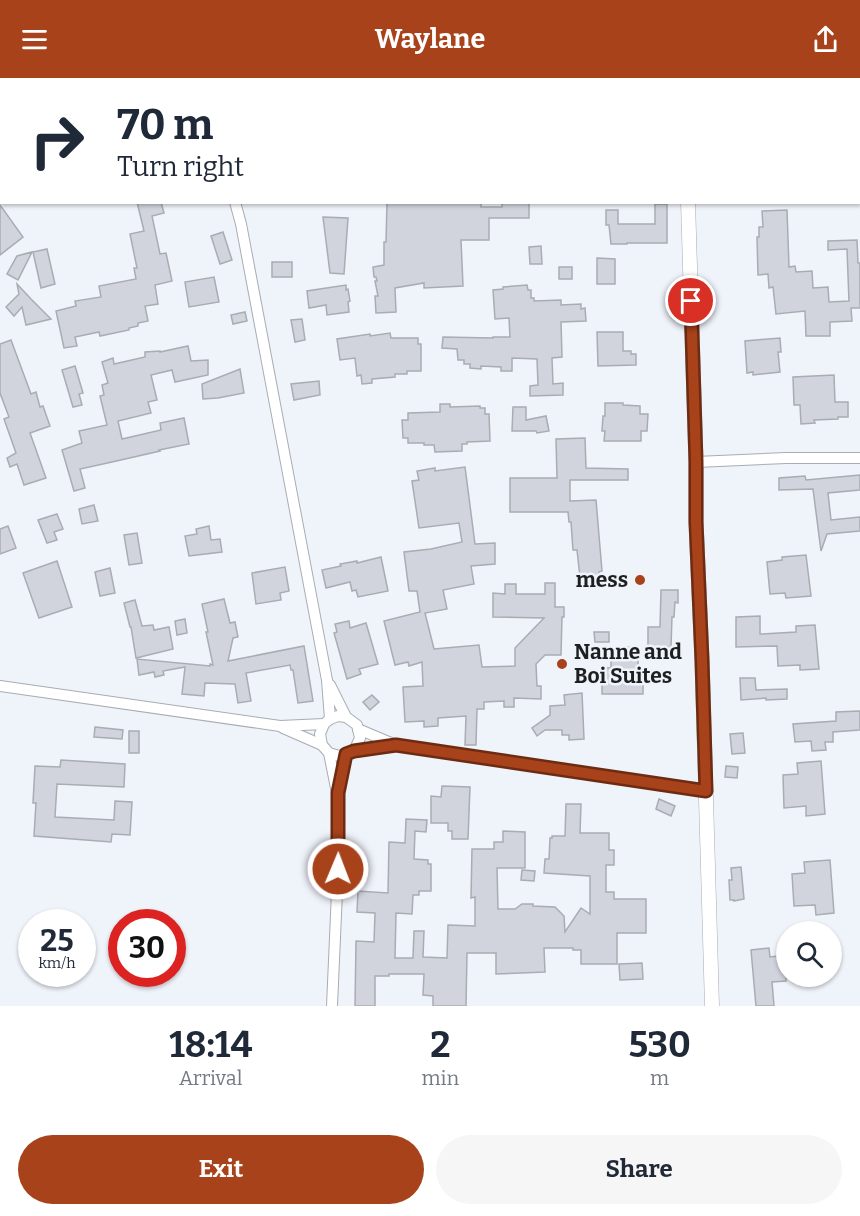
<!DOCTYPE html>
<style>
:root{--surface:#fff;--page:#f6f6f7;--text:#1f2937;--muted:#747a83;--accent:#a8421b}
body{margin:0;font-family:Bitter,serif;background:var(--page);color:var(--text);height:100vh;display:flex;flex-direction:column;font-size:22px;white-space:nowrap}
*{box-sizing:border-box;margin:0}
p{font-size:20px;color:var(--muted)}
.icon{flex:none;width:33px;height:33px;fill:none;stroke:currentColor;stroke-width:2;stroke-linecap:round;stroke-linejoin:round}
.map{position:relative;height:928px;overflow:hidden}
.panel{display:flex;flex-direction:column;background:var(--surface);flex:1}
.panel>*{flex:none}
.banner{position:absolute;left:0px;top:0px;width:861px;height:126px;box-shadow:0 2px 4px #0004;background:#fff;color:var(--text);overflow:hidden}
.controls{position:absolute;left:776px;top:843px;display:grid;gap:12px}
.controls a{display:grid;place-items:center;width:66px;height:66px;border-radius:50%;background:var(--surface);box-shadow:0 2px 4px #0004;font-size:30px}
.speed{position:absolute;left:18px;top:831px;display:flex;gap:12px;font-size:30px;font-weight:700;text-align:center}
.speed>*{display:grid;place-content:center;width:78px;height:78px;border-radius:50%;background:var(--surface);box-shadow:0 2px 4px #0004;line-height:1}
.speed small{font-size:15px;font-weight:400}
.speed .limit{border:9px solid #d22;background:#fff;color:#111}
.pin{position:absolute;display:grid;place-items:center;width:51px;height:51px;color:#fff;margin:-26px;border:3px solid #fff;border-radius:50%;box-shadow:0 2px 6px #0007}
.me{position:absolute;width:66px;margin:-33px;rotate:1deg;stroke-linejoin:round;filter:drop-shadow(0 0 4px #0008)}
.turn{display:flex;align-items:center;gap:21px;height:126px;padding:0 18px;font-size:27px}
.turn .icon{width:78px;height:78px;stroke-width:2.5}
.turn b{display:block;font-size:42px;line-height:51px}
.eta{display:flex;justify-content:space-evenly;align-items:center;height:102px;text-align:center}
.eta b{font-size:36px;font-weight:700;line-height:42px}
.primary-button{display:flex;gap:12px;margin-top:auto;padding:12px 18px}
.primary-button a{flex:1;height:69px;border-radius:36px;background:var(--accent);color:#fff;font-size:24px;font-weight:700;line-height:69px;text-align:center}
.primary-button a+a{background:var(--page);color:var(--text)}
header{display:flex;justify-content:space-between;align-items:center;height:78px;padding:0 18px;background:var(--accent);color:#fff;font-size:27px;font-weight:700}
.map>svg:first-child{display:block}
.building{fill:#d1d4dc;stroke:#a9acb3;stroke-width:1.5}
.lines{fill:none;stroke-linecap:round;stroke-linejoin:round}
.minor-casing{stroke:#a9acb3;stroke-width:12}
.tertiary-casing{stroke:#a9acb3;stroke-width:15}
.minor{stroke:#fff;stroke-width:10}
.tertiary{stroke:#fff;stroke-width:14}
.route-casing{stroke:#6d2b12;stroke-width:15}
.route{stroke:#a8421b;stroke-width:10}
.poi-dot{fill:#a8421b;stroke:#eff3fa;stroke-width:2}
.labels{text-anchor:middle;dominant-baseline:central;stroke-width:5;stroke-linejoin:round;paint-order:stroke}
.poi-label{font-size:21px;font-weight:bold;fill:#1d1f21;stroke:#eff3fa;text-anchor:end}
</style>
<header><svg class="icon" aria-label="menu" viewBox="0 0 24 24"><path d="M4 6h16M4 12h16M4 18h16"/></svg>Waylane<svg class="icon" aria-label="share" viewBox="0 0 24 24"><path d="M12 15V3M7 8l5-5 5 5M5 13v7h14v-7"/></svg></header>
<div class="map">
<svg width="860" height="928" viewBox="0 0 860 928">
<rect width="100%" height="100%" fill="#eff3fa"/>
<g class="building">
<path d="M137,124H161L164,135L152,138L160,176L166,175L172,203L155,207L158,226L145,228L148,243L138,245V248L129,250V252L100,258L99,254L75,259L77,268L64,270L56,233L76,228L75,223L101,219L99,208L136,201L134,190H137L130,156L144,153Z"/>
<path d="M387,124H481V129H502V124H529V140H489V162H461L463,208L424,210V205L395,210L396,234L376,235L375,218H378L375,203H377L376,199H374L373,189L384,187V164H386Z"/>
<path d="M655,126H667V165H627V166H611L609,147H606V132H618V146H655Z"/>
<path d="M0,127L23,159L0,177Z"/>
<path d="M787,132L789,189L795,188L796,194L812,193L813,210L828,209L829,224L849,223L847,171L828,172V163L857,162L858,185H860V230H851L852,243L830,244V258H806L805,233L776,236L773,209L769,210L768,196L758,197L757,159H759V149H763L762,133Z"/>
<path d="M323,139L348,140L344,196L330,195Z"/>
<path d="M223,154L232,182L220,186L211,158Z"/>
<path d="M541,168L542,186H530L529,169Z"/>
<path d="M47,171L55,206L41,210L33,174Z"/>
<path d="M32,174L18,202L7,196L17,178Z"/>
<path d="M597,180L615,181V206H597Z"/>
<rect x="272" y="184" width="20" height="15"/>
<rect x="559" y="189" width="13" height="12"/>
<path d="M214,199L219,224L189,229L185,204Z"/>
<path d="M17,206L31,221L51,241L26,247L22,229L14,238L6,229L19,216Z"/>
<path d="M346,207V212L348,211L350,223L348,224L349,234L327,237L326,227L309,230L307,213Z"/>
<path d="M527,207L528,212H531V220H534V223L561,222V227L581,226V231L585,230L586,243L561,244L562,279L552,280L553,306L563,305V317L530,318V308L538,307L537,281L512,280V293H501V289L481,288V291L470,290V286H464V282H458L457,271L442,270L443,259L493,260V259H510L509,240L495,241L493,212L503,211V209Z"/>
<path d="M245,234L247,243L233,246L231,237Z"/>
<path d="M302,241L305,262L295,264L291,242Z"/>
<path d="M597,254H623V273H631V276H636V287L598,288Z"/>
<path d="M390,255L391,260H418V266H421V293H407V296H395V299L372,301V305L362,306L361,297L357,298L355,280L340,282L337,261L370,256V258Z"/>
<path d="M780,260L781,274H778L780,294L753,297V294L747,295L745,263Z"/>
<path d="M11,262L31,316L36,314L40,329L43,328L50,348L30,355L46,400L24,407L17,386L10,389L7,380L16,375L4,341L9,339L0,315V266Z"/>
<path d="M188,268L191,283L208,282V297L175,304L172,292L151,297L157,322L148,324L151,335L118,343L122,361L161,352L160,345L184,340L189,366L159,372L160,373L112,384L80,391L85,410L74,413L62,372L82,365L79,353L107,347L100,318L104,317L102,307L108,305L102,284L113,280L114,286L145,279V274L160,273V274Z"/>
<path d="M75,288L83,315L79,316L82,327L73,329L62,292Z"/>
<path d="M240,291L244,315L218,320L203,321L202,306Z"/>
<path d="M834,297L835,324H848V339H838V341L814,342L815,345L801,346L800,327H794L793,299Z"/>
<path d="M319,303L320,317L294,322L291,306Z"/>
<path d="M605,325H623V327L640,328V336H648L647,353H641V363H604L605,353H602L603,338H605Z"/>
<path d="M440,326H450V329L480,328V330H485V336H489L490,363L467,364V366H462V373L435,374L434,367H424V365H408V360H403L402,342H408V335L440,334Z"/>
<path d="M513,329H526V342L546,338L549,353L537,355L536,353H512Z"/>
<path d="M585,360L586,390L628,391V402H570V423L596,422L602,493L599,494V501L585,502V498L580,499L577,472H573L571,444H569L568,434H510V400H557L556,361Z"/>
<path d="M465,389L475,466L495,465V486L471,488L474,506L443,512L447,531L425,535L434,571L479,567L482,589L515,588V570L544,540L493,539V515L505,516V506H516V516H545V505H555V529H564V539H562L561,577H545L536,586L537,608H541V621L514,620V629H504V623L484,624V631H477L476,667H465L466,638L438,640V648L424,649V643L405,644L403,609L423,608L422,584L409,588L408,584L395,587L384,543L420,534L417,513H409L404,474L431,471L462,464L459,445L419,450L412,403L419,402L417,393L435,390V393Z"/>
<path d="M860,397V412L828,415L831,442L860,439V453L827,456L821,473L813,411L779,412V400L805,398L806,402Z"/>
<path d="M94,427L98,443L82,446L79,431Z"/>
<path d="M57,436L63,451L54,454L57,462L47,465L38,442Z"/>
<path d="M8,448L16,470L0,476V451Z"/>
<path d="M209,448L211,462L220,461L222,474L189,478L185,458L197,456L196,451Z"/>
<path d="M137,455L142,485L129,487L124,457Z"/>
<path d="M806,477L811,518L786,520L785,515L770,516L767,484L782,482V479Z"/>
<path d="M381,479L388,513L358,519L356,512L352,513L350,504L326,510L322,492L341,488L340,486L357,483V485Z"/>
<path d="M57,483L72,529L39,540L23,495Z"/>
<path d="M285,489L289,513L280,515L281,522L256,526L252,495Z"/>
<path d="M110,490L115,515L100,518L95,494Z"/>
<path d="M661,512H678V525L675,524L674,539H672L671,569H648V549H660Z"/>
<path d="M224,521L230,545L235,544L238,559L233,560L228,583L304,568L313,623L298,625L293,592H291L290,587L246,595L251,623L238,625L235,606L205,605L204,618L182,616L185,589L163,593L164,597L155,599L154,594L139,597L137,581L210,588V586L213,587L206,554H208L202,526Z"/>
<path d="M135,522L142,548L153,547L154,552L169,549L173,571L136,580L131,549H130L124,525Z"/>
<path d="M760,538V556L796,554V548L815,547L819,591L800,592V587L778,588L777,568L736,569V539Z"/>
<path d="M185,541L187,555L177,557L175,543Z"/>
<path d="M349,543L350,550L366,545L378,586L359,591L361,596L347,601L334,555L337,554L335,546Z"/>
<path d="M594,554H609V564H595Z"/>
<path d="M638,569V606H643V616H602V590H611V570Z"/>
<path d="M740,600H755L756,612L787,611V621L766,622V620L741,622Z"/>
<path d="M582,615L584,661L569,662V657H562V652H545L537,658L532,650L550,637V628L565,627L564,617Z"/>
<path d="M372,617L379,624L370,632L363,624Z"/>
<path d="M860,633V652L833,654V664H825L826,672L812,673L811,663L795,664L793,646L836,643V634Z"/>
<path d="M95,649L123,652L122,661L94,659Z"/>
<rect x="129" y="653" width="10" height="22"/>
<path d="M743,655L745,675L732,676L730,656Z"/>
<path d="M61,682L125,686L124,709L57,706L55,739L114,742L115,723L132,724L130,757L112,756L111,764L34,758L36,725H33L35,688L60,689Z"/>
<path d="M821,683L825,736L806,738V728L784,730L783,697L798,696L797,685Z"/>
<path d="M726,688L738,689L737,700L725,699Z"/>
<path d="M442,708L470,709L468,761H452V753H448V745H431V718L441,719Z"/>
<path d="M659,721L675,728L671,738L656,731Z"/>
<path d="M566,726H581L580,755H609V772H614V787H606V814H614V821H646V855H617V886H581V872H573V870H544L545,894L496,896V875H467L466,928H433V918L423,917L424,896H389V898H375V928H355L356,863L374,864L375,835L357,834L358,813L388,815L389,764L405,765L406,741L427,742L426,754L415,753L414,781L428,782V786H431V813H419V817H413L412,836L396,835L395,880H413L414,853H424L423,879L447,880L448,847L475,848V819L471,820L472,771H494V764H503V753L525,754V790H497L498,831H515L522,826H533V828L555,829L564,838L565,854L581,830L590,836V798L544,795L545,781H549L550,760H552V758H565Z"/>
<path d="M830,782L834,835L816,837L815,827L794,828L792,796L805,795L804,784Z"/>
<path d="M741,789L744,821L734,823V822H730L729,802H732L731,790Z"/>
<path d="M522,792L535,793L534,803L521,802Z"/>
<path d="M769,870L770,879L786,877V903L772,904L774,928H756L751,872Z"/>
<path d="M642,885L643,901L620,902L619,886Z"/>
</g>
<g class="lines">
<g class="minor-casing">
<g id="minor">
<path d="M186,0L187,2"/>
<path d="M451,0V2"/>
<path d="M235,124L241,146L327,602L330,641"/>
<path d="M696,384L786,380H860"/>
<path d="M330,607L346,639"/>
<path d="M0,608L280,648L324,646"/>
<path d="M283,650L322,667"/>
<path d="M358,651L396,667L706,713"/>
<path d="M354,673L395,668"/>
<path d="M329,675L339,678L354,673L360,660L357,647L346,639L338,638L330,641L324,646L320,656L322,667L329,675L337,715L339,768L332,928"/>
<path d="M338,711L346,676"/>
</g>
</g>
<g class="tertiary-casing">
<g id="tertiary">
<path d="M684,0V2"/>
<path d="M0,3L2,0"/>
<path d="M688,124L696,384V444L702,582L712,928"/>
</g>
</g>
<use href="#minor" class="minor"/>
<use href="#tertiary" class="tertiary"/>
</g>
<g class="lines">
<g class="route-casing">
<path id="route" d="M338,791V715L346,676L354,673L396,667L706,713L702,582L696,444V384L691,223"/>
</g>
<use href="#route" class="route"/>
</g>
<g class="poi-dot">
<circle cx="640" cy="502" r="6"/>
<circle cx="562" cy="586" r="6"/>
</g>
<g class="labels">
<g class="poi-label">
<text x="628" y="502">mess</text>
<text x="574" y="574" text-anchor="start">Nanne and<tspan x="574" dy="24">Boi Suites</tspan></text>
</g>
</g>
</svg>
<div class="controls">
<a><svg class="icon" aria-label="search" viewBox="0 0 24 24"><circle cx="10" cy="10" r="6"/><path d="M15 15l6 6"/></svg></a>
</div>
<div class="speed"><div>25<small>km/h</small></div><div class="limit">30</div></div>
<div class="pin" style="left:691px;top:223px;background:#d93025"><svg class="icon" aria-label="arrive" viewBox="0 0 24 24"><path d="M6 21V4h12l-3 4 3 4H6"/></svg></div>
<svg class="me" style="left:338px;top:791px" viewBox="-20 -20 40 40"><circle r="17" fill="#a8421b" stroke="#fff" stroke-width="3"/><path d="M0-11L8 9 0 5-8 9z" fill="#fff"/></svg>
<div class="banner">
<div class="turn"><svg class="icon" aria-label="right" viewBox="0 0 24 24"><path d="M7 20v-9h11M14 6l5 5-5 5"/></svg><div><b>70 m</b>Turn right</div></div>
</div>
</div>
<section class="panel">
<div class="eta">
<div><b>18:14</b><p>Arrival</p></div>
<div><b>2</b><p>min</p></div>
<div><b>530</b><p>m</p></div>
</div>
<div class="primary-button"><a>Exit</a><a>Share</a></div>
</section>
